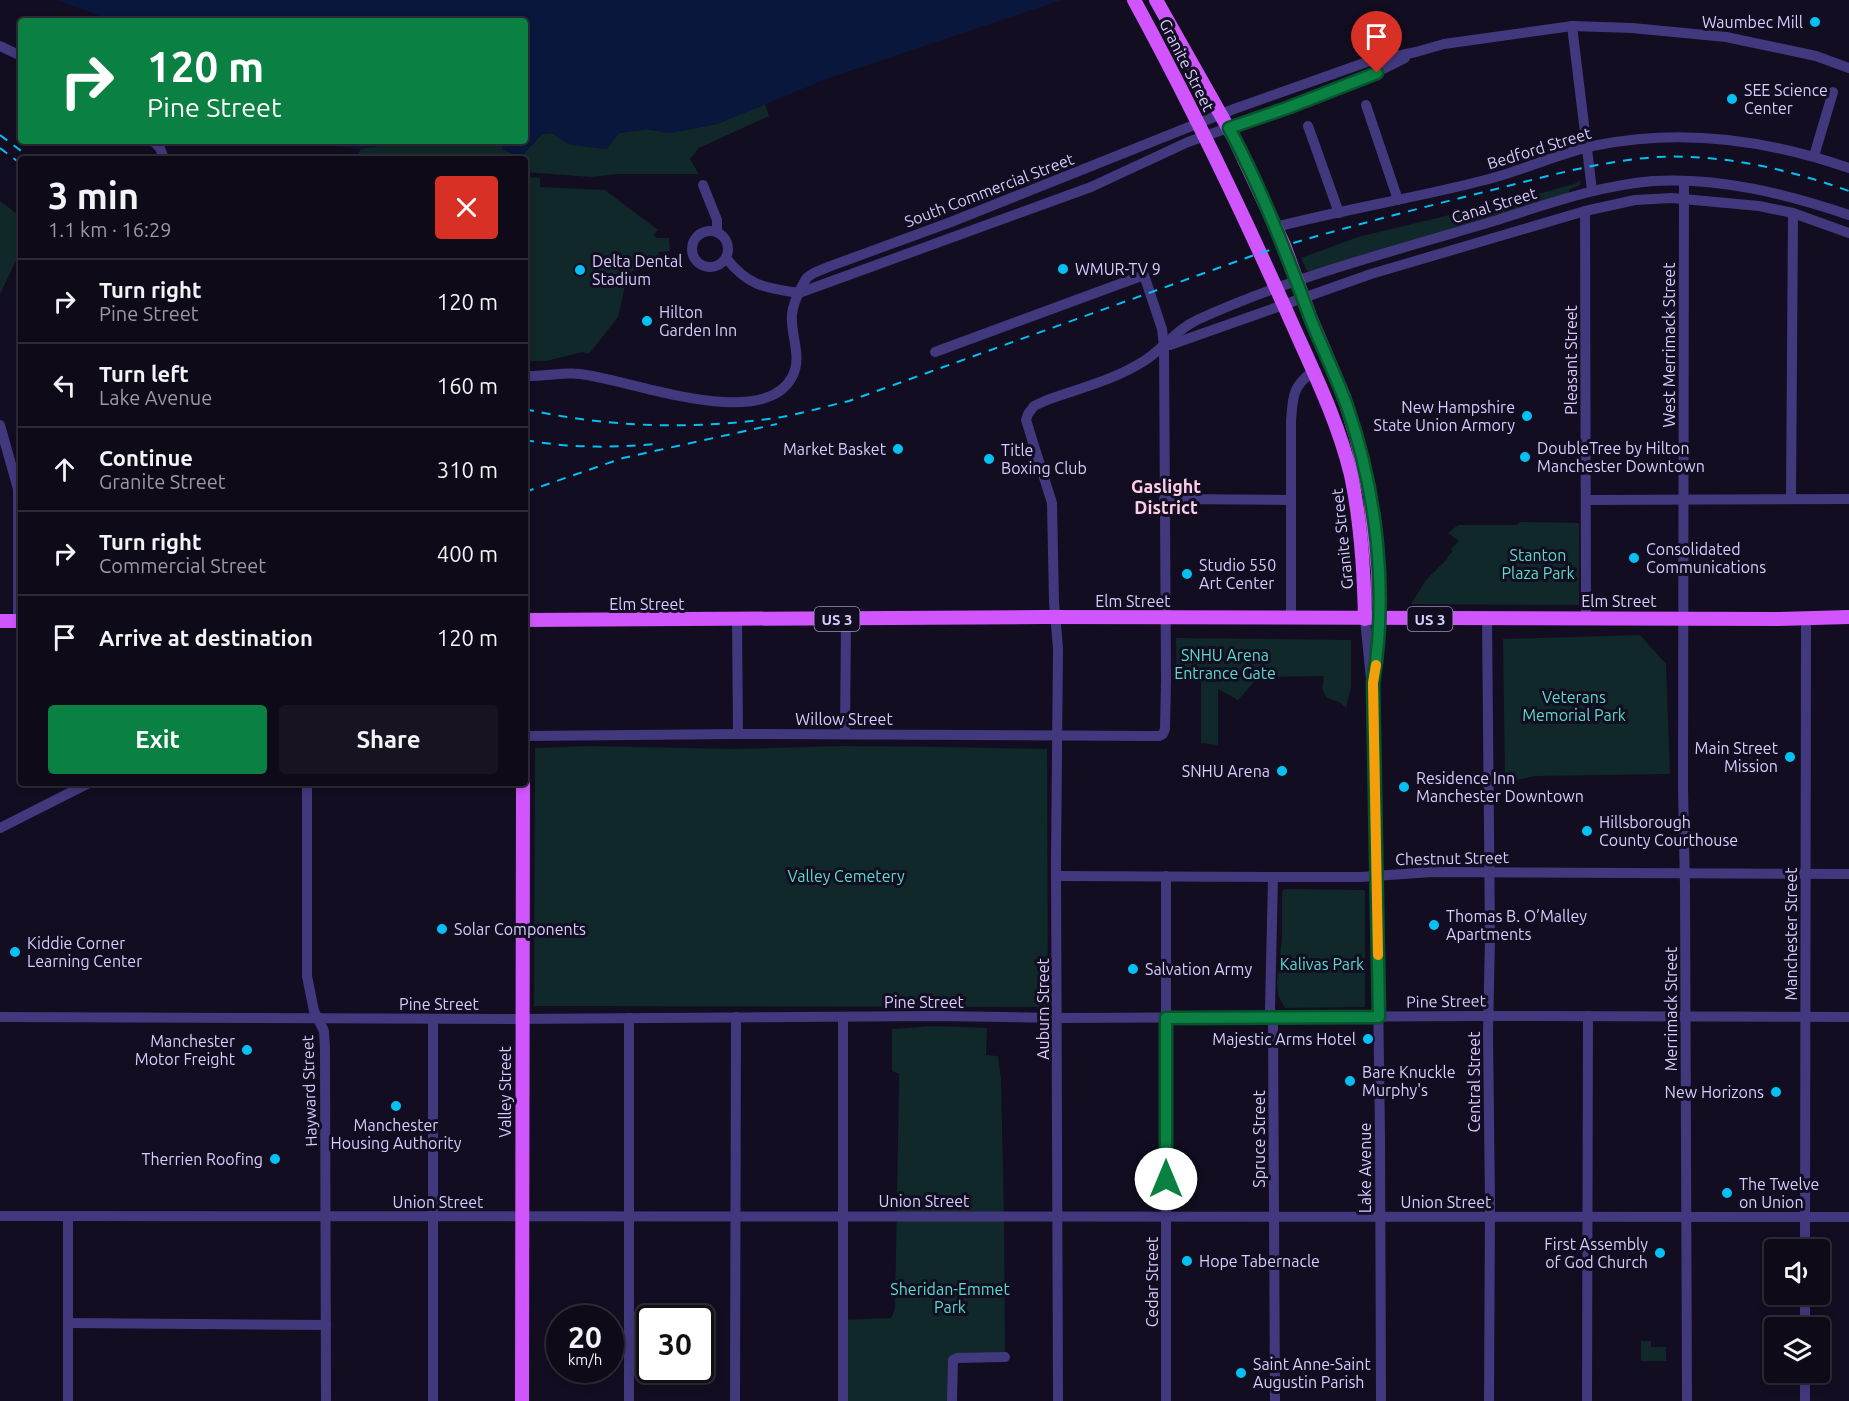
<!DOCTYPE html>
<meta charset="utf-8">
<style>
:root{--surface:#0e0a18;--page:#171321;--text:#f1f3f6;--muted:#9b9aa2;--line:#2e2b37;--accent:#0b8043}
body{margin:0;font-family:Ubuntu,sans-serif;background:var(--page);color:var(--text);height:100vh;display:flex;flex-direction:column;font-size:22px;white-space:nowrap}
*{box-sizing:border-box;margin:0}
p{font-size:20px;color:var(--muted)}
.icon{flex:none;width:33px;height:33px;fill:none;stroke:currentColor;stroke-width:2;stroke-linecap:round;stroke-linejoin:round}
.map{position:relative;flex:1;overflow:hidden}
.side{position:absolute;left:18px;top:156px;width:510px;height:630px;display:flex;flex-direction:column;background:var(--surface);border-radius:6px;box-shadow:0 3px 9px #0003,0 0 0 2px var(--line)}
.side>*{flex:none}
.hud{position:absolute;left:18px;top:18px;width:510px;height:126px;border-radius:6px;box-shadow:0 3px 9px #0003,0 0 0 2px var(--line);background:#0b8043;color:#fff;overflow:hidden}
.fabs{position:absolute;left:1764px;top:1239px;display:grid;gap:12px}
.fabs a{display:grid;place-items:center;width:66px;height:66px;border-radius:6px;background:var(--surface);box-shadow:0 3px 9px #0003,0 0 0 2px var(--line);font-size:30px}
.speed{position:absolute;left:546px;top:1305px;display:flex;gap:12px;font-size:30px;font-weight:700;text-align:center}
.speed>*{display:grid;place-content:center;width:78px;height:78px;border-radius:50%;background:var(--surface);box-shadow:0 3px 9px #0003,0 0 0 2px var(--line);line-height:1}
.speed small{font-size:15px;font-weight:400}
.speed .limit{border:3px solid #111;border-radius:9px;background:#fff;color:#111}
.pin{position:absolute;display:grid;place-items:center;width:51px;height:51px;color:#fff;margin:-62px -26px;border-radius:50% 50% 50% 0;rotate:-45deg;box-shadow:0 0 6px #0007}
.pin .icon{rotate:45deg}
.me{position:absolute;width:66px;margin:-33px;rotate:0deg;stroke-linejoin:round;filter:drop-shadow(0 0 4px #0008)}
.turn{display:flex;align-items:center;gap:21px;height:126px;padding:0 30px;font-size:27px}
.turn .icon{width:78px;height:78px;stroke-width:2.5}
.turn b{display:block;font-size:42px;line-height:51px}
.round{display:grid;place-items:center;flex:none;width:63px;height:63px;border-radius:6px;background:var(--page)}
.head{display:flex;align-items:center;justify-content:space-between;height:102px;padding:0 30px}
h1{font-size:36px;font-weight:700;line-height:45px}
.cta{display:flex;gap:12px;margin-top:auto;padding:12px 30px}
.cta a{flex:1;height:69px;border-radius:6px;background:var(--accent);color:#fff;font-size:24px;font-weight:700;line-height:69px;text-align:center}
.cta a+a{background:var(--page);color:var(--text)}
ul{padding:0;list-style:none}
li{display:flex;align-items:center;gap:18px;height:84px;padding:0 30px;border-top:2px solid var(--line)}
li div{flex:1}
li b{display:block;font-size:22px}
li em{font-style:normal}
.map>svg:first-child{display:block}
.green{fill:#102829}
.water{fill:#0a173c}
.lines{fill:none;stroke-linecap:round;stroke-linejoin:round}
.minor{stroke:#42387e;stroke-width:10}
.major{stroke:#d055fd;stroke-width:14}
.rail{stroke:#03c2f3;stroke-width:2;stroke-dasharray:9 8;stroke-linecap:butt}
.route-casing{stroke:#07532c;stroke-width:15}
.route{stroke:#0b8043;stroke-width:10}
.slow{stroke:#f59e0b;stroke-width:10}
.poi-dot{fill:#03c2f3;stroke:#120d20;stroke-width:2}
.labels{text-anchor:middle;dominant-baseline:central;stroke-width:6;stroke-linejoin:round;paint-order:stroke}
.shield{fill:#120d20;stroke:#9c93bb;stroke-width:1.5}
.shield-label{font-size:15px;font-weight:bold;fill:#d7ccfe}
.poi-label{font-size:16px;fill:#d7ccfe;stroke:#120d20;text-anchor:start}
.street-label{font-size:16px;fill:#d7ccfe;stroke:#120d20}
.park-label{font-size:16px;fill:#5addca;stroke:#120d20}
.neighbourhood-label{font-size:18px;font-weight:bold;fill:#fecee8;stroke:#120d20}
</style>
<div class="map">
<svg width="1849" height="1401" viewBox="0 0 1849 1401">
<rect width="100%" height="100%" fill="#120d20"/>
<g class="green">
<path d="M765,104L769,116L699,148L690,159L699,174H618L591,177L525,172V159H355L361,149L405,141H502V149L520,157L542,134L551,133L571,145L619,133L647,129L669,133L717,124Z"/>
<path d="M525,177L540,178V187L605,190L658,230L653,235L657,238H669L670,251L658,252L660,256L641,263L642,267L628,273L618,317L589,354L583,352L546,361H525Z"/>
<path d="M1581,180L1580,185L1569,190V193L1311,271H1307L1301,258L1358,237L1545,192L1574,184Z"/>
<path d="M0,201L21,217V250L0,294Z"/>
<path d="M1520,522L1579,523V605L1411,604L1426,580L1448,558L1447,557L1453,551L1451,549L1459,541L1448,533L1458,525H1517Z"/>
<path d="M1640,635L1666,664L1670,774L1535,776L1505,783L1503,639Z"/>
<path d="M1176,638L1351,640V687L1346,708L1339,702L1327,698L1322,689L1324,676L1250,677L1254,682L1238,700L1218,689V745L1201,743V681L1177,680Z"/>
<path d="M589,746L735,749L843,746L945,747L1047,749L1048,1007L534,1006L535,748Z"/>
<path d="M1288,889L1363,890L1365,891V1007L1285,1008L1278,995L1277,982L1282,939V895L1283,890Z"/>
<path d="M934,1026L987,1028L986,1055L998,1056L1001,1079L1004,1216L1005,1357L957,1358L952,1401H843V1320L889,1318L892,1317L895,1308L899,1082V1074L892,1071V1029Z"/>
<path d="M1641,1341H1651V1347H1666V1361H1641Z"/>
</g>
<g class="water">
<path d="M56,0H1062L829,78L717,124L669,133L647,129L619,133L607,149L571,145L551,133L542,134L520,157L502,149V141H525V21H115Z"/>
<path d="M292,141H405L361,149Z"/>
</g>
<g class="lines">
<g class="minor">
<path d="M1572,26L1592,190"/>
<path d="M0,46L21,56"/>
<path d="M1366,105L1398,200"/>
<path d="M1308,126L1339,213"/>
<path d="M153,141L160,148L164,159"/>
<path d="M1814,156L1833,92"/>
<path d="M1684,181L1683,787L1685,887L1687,1401"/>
<path d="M703,185L717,220V232"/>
<path d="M1585,211L1586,618"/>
<path d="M1276,227C1345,209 1416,198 1485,180C1522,171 1561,152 1598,145C1683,128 1768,140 1849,168"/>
<circle cx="710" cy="249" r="18"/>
<path d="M726,258C748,286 765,288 799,293"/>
<path d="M799,293L1091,187L1188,142L1351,85L1405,58"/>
<path d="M1170,345L1371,274L1585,211L1635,200L1672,198L1759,206L1793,213L1849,233"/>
<path d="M525,376C543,377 562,372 580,374C628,379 763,433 792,377C803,357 790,335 792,314C793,305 797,296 801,288C803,285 805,279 808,277C813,272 822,270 828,267L951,222L1234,109L1367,62L1416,52L1444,44L1572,26L1632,28L1726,37L1816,56L1849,68"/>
<path d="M0,425L18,489V621"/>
<path d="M1164,499L1290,500"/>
<path d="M1791,499L1793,213"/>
<path d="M1586,500L1849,499"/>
<path d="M1487,618L1490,938L1488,1033L1490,1204L1489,1401"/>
<path d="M1291,619V421C1293,397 1292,387 1312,372"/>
<path d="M1365,619L1374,710L1380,1134L1381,1401"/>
<path d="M737,620L738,734"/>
<path d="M1375,674L1378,655L1379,619"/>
<path d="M845,734L846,619"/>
<path d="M525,736L738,734L1159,736L1163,734L1165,729L1166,680L1164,346L1162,329L1144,275L935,352"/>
<path d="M307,783V976L314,1011L324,1031L325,1049L326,1401"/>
<path d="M0,828L89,783"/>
<path d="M1056,876L1298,877H1360L1432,872L1849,874"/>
<path d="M1166,876V1401"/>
<path d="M1273,877L1270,1009L1273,1026L1275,1401"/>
<path d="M0,1017L512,1019L938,1016L1058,1018L1488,1016L1849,1017"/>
<path d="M843,1017V1401"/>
<path d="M629,1018V1401"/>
<path d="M0,1216L1849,1217"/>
<path d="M1805,1250L1806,619"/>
<path d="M1805,1294V1328"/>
<path d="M68,1323L326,1325"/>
<path d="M1805,1372V1401"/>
<path d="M68,1401V1216"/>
<path d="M433,1401V1019"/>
<path d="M735,1401L736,1017"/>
<path d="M952,1401L953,1360L957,1358L1005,1357"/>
<path d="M1058,1401L1056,861L1058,648L1054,602L1052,503L1026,420L1028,414L1034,406L1047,400C1080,388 1114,380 1144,361C1163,349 1177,329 1197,320C1286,279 1384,254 1477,226C1535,209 1592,186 1653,181C1720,177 1787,194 1849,215"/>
<path d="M1587,1401L1588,1016"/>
</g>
<g class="major">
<path d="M1134,0C1189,101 1239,205 1286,310C1310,365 1337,417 1351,475C1361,522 1364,570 1365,619"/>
<path d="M1156,0L1235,140L1284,245L1311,319L1344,397L1356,437L1370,496L1378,571L1379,619"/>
<path d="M525,620L1046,617L1779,619L1849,617"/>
<path d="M0,621H21"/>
<path d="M522,1401L523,783"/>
</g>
<g class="rail">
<path d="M0,135L32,159"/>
<path d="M0,148L21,164"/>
<path d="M525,409C609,428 697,430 782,417C804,413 827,406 849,401L1260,253C1335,230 1412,210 1488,191C1544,177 1600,161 1657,157C1723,154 1788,169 1849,191"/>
<path d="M525,440C569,448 612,448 656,444"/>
<path d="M525,492L623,458L777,424"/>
</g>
</g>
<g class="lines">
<g class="route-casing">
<path id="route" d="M1166,1179V1018L1379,1017L1373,683C1388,592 1377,495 1348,409C1337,378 1323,350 1311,320C1287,255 1262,190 1229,128L1287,108L1377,73"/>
</g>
<use href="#route" class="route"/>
<path class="slow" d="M1376,665L1373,683L1378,955"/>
</g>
<g class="poi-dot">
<circle cx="1815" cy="22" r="6"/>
<circle cx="1732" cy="99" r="6"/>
<circle cx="1063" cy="269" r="6"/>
<circle cx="580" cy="270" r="6"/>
<circle cx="647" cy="321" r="6"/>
<circle cx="1527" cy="416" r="6"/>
<circle cx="898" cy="449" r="6"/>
<circle cx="1525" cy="457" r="6"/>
<circle cx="989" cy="459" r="6"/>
<circle cx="1634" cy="558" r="6"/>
<circle cx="1187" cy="574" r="6"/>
<circle cx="1790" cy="757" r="6"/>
<circle cx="1282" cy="771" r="6"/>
<circle cx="1404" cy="787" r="6"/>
<circle cx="1587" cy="831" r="6"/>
<circle cx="1434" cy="925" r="6"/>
<circle cx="442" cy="929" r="6"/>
<circle cx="15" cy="952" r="6"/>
<circle cx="1133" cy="969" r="6"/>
<circle cx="1368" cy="1039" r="6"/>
<circle cx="247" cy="1050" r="6"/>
<circle cx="1350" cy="1081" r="6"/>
<circle cx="1776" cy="1092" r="6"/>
<circle cx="396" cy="1106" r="6"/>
<circle cx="275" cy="1159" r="6"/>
<circle cx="1727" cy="1193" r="6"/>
<circle cx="1660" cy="1253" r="6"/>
<circle cx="1187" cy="1261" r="6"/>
<circle cx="1241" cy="1373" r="6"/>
</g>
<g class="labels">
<g class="shield">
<rect x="814.5" y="607" width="45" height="24" rx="4.5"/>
<rect x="1407.5" y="607" width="45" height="24" rx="4.5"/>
</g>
<g class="shield-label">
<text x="837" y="619">US 3</text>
<text x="1430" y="619">US 3</text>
</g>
<g class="poi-label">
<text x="1803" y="22" text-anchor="end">Waumbec Mill</text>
<text x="1744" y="90">SEE Science<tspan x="1744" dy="18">Center</tspan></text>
<text x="592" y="261">Delta Dental<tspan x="592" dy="18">Stadium</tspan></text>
<text x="1075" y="269">WMUR-TV 9</text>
<text x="659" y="312">Hilton<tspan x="659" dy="18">Garden Inn</tspan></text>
<text x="1515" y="407" text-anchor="end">New Hampshire<tspan x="1515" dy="18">State Union Armory</tspan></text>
<text x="1537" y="448">DoubleTree by Hilton<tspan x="1537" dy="18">Manchester Downtown</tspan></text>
<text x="886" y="449" text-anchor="end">Market Basket</text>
<text x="1001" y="450">Title<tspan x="1001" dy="18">Boxing Club</tspan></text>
<text x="1646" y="549">Consolidated<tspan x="1646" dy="18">Communications</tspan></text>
<text x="1199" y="565">Studio 550<tspan x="1199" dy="18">Art Center</tspan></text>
<text x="1778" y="748" text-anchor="end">Main Street<tspan x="1778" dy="18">Mission</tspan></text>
<text x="1270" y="771" text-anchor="end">SNHU Arena</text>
<text x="1416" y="778">Residence Inn<tspan x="1416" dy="18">Manchester Downtown</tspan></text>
<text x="1599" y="822">Hillsborough<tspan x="1599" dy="18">County Courthouse</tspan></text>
<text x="1446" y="916">Thomas B. O’Malley<tspan x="1446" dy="18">Apartments</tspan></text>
<text x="454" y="929">Solar Components</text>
<text x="27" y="943">Kiddie Corner<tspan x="27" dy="18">Learning Center</tspan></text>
<text x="1145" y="969">Salvation Army</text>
<text x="1356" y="1039" text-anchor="end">Majestic Arms Hotel</text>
<text x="235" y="1041" text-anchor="end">Manchester<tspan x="235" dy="18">Motor Freight</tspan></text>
<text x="1362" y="1072">Bare Knuckle<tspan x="1362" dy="18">Murphy's</tspan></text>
<text x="1764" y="1092" text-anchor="end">New Horizons</text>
<text x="396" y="1125" text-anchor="middle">Manchester<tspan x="396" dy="18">Housing Authority</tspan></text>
<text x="263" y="1159" text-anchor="end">Therrien Roofing</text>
<text x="1739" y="1184">The Twelve<tspan x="1739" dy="18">on Union</tspan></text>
<text x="1648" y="1244" text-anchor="end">First Assembly<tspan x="1648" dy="18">of God Church</tspan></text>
<text x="1199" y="1261">Hope Tabernacle</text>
<text x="1253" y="1364">Saint Anne-Saint<tspan x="1253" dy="18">Augustin Parish</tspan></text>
</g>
<g class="street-label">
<text transform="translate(1187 65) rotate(63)">Granite Street</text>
<text transform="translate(1539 148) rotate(-17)">Bedford Street</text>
<text transform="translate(989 190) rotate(-21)">South Commercial Street</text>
<text transform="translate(1494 205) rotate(-17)">Canal Street</text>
<text transform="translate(1669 345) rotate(-90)">West Merrimack Street</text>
<text transform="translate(1571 360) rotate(-90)">Pleasant Street</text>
<text transform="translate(1342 539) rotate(-96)">Granite Street</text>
<text x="1133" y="601">Elm Street</text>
<text x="1619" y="601">Elm Street</text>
<text x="647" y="604">Elm Street</text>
<text x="844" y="719">Willow Street</text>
<text transform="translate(1452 858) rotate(-1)">Chestnut Street</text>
<text transform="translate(1791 934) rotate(-90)">Manchester Street</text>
<text transform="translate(1446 1001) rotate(-1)">Pine Street</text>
<text x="924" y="1002">Pine Street</text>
<text x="439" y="1004">Pine Street</text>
<text transform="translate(1043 1009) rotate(-90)">Auburn Street</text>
<text transform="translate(1671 1009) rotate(-90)">Merrimack Street</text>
<text transform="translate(1474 1082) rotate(-90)">Central Street</text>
<text transform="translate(309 1091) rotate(-92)">Hayward Street</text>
<text transform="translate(505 1092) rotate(-90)">Valley Street</text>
<text transform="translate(1259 1139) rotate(-90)">Spruce Street</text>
<text transform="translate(1365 1168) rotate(-90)">Lake Avenue</text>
<text x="924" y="1201">Union Street</text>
<text x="438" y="1202">Union Street</text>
<text x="1446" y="1202">Union Street</text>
<text transform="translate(1152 1282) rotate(-90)">Cedar Street</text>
</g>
<g class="park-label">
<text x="1538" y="555">Stanton<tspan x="1538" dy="18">Plaza Park</tspan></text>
<text x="1225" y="655">SNHU Arena<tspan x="1225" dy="18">Entrance Gate</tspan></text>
<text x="1574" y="697">Veterans<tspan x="1574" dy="18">Memorial Park</tspan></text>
<text x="846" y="876">Valley Cemetery</text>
<text x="1322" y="964">Kalivas Park</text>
<text x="950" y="1289">Sheridan-Emmet<tspan x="950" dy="18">Park</tspan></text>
</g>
<g class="neighbourhood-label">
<text x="1166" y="486">Gaslight<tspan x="1166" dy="21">District</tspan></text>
</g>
</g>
</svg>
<div class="fabs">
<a><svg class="icon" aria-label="sound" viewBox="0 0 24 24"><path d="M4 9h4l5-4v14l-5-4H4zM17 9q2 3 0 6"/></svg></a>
<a><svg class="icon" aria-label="layers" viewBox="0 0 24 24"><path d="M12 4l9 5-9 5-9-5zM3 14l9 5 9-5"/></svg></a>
</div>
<div class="speed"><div>20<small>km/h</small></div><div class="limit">30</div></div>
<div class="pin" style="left:1377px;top:73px;background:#d93025"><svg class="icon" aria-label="arrive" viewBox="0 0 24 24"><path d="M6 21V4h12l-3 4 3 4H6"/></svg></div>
<svg class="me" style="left:1166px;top:1179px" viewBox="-20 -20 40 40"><circle r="19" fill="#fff"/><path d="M0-13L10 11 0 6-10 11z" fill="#0b8043"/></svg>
<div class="hud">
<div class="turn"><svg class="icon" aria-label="right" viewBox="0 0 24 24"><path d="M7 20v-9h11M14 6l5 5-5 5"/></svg><div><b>120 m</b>Pine Street</div></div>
</div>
<section class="side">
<div class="head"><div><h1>3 min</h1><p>1.1 km · 16:29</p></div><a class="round" style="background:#d93025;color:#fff"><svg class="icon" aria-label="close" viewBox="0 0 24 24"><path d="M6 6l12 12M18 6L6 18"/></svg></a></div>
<ul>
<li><svg class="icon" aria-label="right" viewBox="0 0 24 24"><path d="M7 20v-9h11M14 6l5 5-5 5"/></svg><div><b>Turn right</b><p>Pine Street</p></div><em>120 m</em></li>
<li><svg class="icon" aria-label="left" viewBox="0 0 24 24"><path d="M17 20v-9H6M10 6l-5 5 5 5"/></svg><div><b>Turn left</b><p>Lake Avenue</p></div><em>160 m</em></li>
<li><svg class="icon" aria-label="ahead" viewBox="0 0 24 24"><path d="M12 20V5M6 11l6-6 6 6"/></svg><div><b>Continue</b><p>Granite Street</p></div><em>310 m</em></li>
<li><svg class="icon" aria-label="right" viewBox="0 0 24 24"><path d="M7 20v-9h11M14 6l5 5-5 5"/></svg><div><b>Turn right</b><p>Commercial Street</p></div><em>400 m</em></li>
<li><svg class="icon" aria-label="arrive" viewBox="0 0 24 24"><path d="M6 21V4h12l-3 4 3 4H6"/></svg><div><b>Arrive at destination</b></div><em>120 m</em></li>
</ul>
<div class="cta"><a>Exit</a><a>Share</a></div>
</section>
</div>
